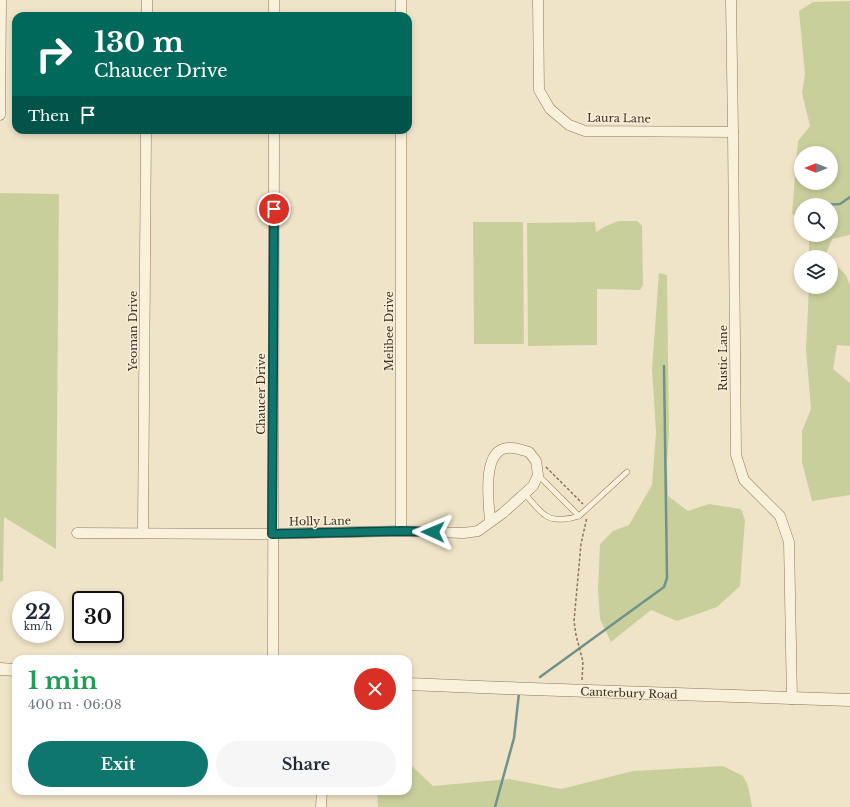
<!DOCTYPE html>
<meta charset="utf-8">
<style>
:root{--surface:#fff;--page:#f6f6f7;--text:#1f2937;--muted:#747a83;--accent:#0f766e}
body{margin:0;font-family:"Libre Baskerville",serif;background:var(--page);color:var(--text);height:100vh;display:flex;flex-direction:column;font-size:15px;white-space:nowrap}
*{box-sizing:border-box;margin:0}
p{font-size:13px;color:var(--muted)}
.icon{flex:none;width:22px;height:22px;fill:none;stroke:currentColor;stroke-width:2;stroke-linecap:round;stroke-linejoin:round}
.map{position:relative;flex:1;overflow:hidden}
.drawer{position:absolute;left:12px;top:655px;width:400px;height:140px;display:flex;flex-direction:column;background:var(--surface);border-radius:12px;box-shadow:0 2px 6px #0003}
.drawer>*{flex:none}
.hud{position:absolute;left:12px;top:12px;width:400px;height:122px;border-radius:12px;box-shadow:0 2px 6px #0003;background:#00695c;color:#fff;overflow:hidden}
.needle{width:26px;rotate:270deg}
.buttons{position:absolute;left:794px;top:146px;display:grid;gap:8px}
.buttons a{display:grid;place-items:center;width:44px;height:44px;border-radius:50%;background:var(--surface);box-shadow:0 2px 6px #0003;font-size:20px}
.speed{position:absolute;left:12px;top:591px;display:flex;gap:8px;font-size:20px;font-weight:700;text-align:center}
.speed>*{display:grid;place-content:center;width:52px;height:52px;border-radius:50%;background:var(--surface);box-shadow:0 2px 6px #0003;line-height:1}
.speed small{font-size:10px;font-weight:400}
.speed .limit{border:2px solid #111;border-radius:6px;background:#fff;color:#111}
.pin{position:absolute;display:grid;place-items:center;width:34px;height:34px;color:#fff;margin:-17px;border:2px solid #fff;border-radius:50%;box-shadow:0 1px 4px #0007}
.me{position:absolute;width:44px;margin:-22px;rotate:271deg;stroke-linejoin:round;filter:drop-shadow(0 0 3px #0008)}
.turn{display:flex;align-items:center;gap:14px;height:84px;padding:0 16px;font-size:18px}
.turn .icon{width:52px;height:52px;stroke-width:2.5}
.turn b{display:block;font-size:28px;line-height:34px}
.then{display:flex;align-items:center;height:38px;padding:0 16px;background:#0003;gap:8px;font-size:15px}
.round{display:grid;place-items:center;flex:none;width:42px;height:42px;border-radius:21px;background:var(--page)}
.headline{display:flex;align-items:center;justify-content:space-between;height:68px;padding:0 16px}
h1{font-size:24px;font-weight:800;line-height:30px;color:#1e9e55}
.button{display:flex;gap:8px;margin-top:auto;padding:8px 16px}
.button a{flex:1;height:46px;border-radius:24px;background:var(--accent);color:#fff;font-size:16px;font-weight:800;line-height:46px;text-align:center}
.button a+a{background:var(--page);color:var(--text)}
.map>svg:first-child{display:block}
.green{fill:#c9cf9b;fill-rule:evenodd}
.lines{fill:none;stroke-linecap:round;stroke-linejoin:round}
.stream{stroke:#6f938a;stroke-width:2.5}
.service-casing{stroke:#8d765c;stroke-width:6}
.minor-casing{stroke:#8d765c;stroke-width:11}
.tertiary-casing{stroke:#8d765c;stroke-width:13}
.path{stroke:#8d765c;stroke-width:1.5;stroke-dasharray:3 2;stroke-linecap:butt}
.service{stroke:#faf1dc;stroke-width:5}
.minor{stroke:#faf1dc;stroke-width:10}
.tertiary{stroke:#faf1dc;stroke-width:12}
.route-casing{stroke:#0a4d48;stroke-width:10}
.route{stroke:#0f766e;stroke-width:7}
.labels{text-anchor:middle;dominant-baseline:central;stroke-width:3;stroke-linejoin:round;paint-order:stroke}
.street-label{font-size:11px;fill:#3d2e20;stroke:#f7eed8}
</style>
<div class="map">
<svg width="850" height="807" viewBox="0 0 850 807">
<rect width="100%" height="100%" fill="#f0e4c8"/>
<g class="green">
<path d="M850,1V235L832,239L826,254L828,257H809V235H831V205H801V222L792,213L798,141L810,126L802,93L805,74L799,11L813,2ZM801,153H831V183H801Z"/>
<path d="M0,193L59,194L56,549L4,517L3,581L0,582Z"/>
<path d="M618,221H637L642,226L643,285L640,290L597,289V345L528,346L527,223L595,222L596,232L604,227Z"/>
<path d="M473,222H523L524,344H474Z"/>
<path d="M831,260L846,275L850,285V346L837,345L833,369L850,383V495L812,501L802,462V431L811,409L806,349L809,287H831Z"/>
<path d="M659,273L667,275L669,432L667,463L668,496L688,511L709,504L741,509L745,520L740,586L717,607L677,621L651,610L611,642L600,619L598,589L600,544L613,531L629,525L652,485L656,432L652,369Z"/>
<path d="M408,762L433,786L509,779L561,789L633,771L723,766L743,776L748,786L752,807H378L377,791H408Z"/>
</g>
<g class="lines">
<g class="stream">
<path d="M818,205L840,204L850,197"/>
<path d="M540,677L664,587L667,578L664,366"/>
<path d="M495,807L514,738L519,693"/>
</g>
<g class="service-casing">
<g id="service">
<path d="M538,475L579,516"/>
<path d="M525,494C531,501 538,510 545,515C553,522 571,519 579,516L627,472"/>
</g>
</g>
<g class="minor-casing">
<g id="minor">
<path d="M401,0V16"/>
<path d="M538,0L539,90L550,109L569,125L585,131L733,132"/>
<path d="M731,0L733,132L736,455L744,480L780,516L789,542L792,699"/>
<path d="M147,16V0"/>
<path d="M274,16V0"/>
<path d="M0,115L1,0"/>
<path d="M401,130V531"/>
<path d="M77,533L262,534L401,531L464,533L478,531L503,513L533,486L538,475L536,461L529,452C522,450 514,447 507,448C481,451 489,503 490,522"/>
<path d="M143,533L146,130"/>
<path d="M273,659L274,130"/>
<path d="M321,807L322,791"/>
</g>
</g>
<g class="tertiary-casing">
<g id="tertiary">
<path d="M0,669L16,670"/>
<path d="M408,684L531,689L850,700"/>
</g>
</g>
<g class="path">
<path d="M546,467L583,504"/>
<path d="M582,680L583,662L576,635L574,621L581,544L587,517"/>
</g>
<use href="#service" class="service"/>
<use href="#minor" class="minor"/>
<use href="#tertiary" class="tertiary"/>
</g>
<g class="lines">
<g class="route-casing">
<path id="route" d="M274,209L272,534L402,531L433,532"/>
</g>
<use href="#route" class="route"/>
</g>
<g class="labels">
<g class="street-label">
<text transform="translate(619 118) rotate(1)">Laura Lane</text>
<text transform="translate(133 331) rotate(-90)">Yeoman Drive</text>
<text transform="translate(389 331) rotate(-90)">Melibee Drive</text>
<text transform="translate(723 358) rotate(-90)">Rustic Lane</text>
<text transform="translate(261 394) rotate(-90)">Chaucer Drive</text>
<text transform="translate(320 521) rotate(-1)">Holly Lane</text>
<text transform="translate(629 693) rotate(2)">Canterbury Road</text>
</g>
</g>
</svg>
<div class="buttons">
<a><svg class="needle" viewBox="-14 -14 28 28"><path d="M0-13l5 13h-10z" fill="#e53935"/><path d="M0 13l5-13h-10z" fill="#747a83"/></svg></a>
<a><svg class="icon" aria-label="search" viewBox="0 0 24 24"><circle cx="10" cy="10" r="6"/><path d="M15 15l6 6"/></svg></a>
<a><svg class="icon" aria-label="layers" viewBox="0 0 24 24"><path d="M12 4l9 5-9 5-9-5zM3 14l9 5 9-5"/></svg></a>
</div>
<div class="speed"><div>22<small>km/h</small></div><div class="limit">30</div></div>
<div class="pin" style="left:274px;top:209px;background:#d93025"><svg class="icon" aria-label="arrive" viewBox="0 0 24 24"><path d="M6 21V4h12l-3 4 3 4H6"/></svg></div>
<svg class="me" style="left:433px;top:532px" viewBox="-20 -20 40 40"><path d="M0-17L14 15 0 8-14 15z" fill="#0f766e" stroke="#fff" stroke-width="4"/></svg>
<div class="hud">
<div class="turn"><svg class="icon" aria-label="right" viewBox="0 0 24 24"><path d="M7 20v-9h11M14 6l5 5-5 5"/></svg><div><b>130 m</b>Chaucer Drive</div></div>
<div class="then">Then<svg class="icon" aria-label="arrive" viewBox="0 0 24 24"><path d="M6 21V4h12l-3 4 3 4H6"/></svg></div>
</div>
<section class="drawer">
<div class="headline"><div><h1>1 min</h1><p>400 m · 06:08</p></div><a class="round" style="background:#d93025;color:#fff"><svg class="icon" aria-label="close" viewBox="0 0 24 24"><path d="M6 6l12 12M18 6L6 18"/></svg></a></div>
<div class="button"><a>Exit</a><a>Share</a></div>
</section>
</div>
